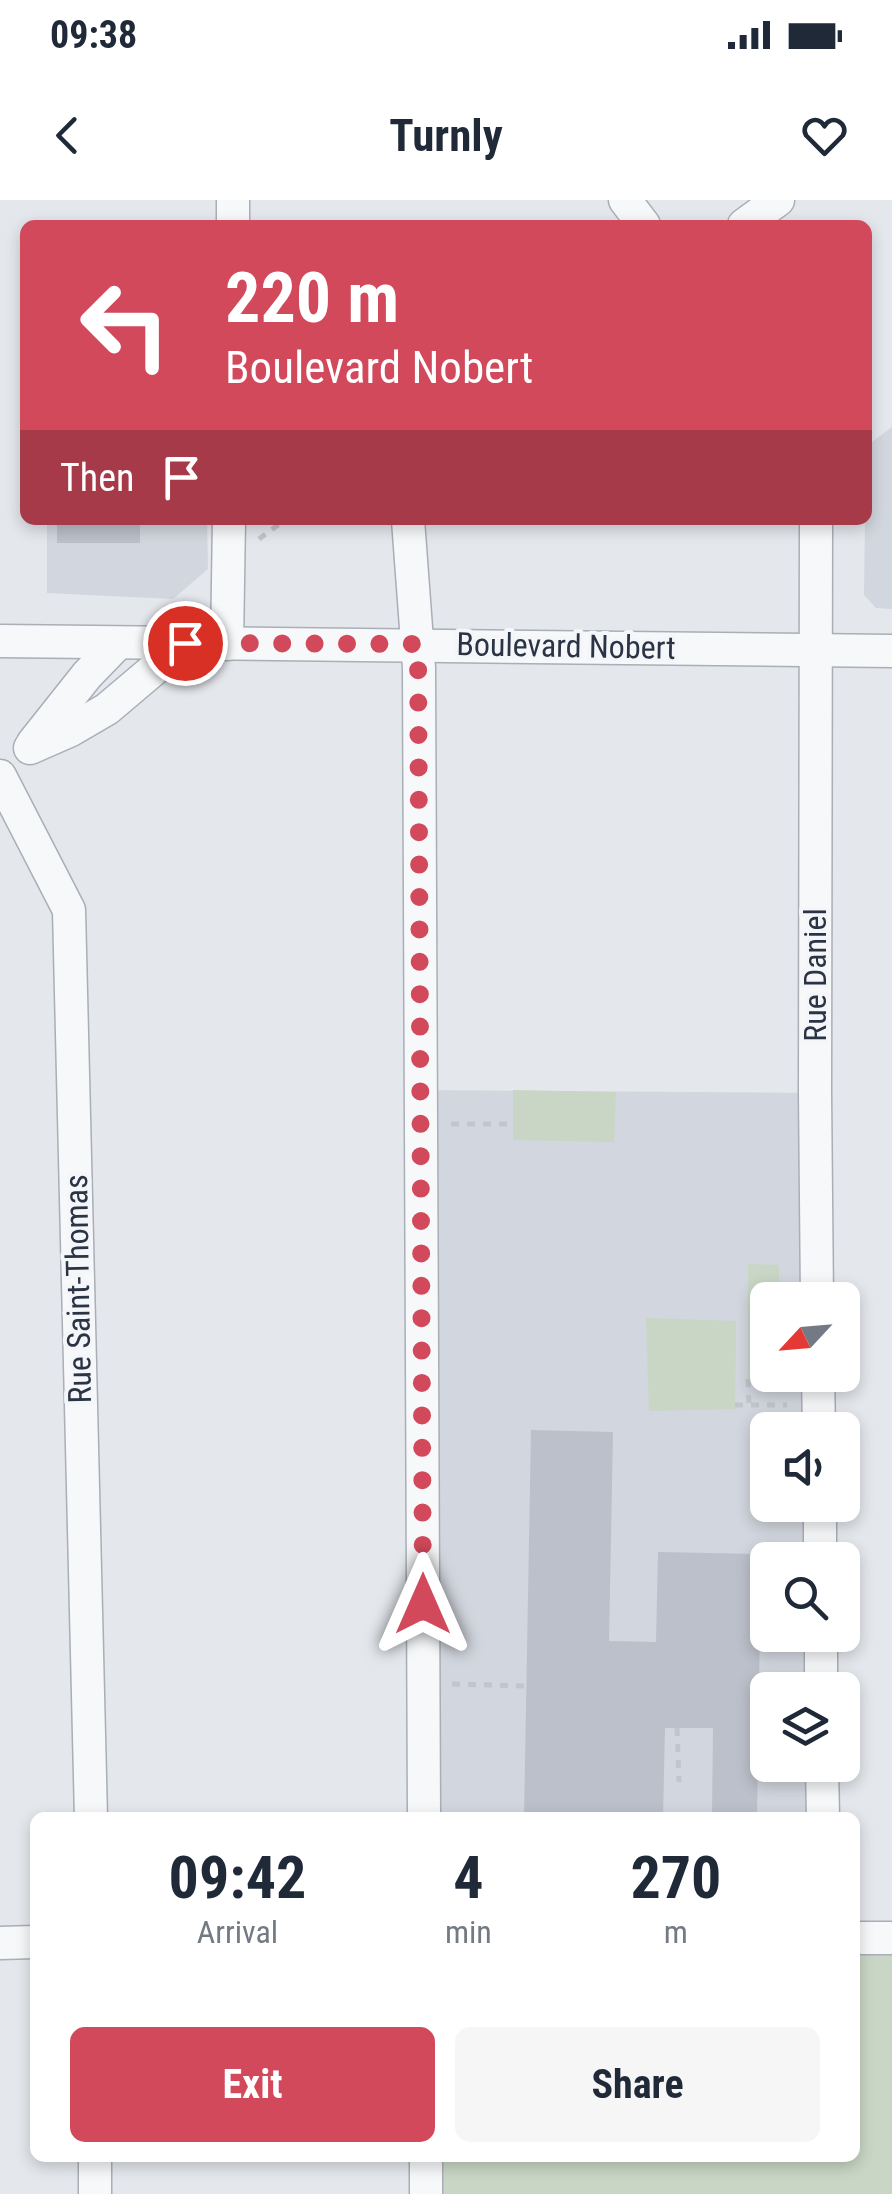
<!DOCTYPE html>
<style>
:root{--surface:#fff;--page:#f6f6f7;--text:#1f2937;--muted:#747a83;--accent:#d1495b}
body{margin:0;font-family:"Roboto Condensed",sans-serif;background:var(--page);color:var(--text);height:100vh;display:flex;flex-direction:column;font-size:38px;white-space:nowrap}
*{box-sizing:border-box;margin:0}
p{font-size:32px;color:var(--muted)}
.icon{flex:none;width:55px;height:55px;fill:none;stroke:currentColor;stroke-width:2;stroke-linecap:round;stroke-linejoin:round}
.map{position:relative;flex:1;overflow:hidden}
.sheet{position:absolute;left:30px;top:1612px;width:830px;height:350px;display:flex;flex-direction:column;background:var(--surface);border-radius:15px;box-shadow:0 5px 15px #0003}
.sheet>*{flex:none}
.guide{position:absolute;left:20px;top:20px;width:852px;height:305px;border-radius:15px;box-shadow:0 5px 15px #0003;background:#d1495b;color:#fff;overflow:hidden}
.needle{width:65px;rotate:244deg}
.controls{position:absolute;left:750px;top:1082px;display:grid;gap:20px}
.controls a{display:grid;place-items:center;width:110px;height:110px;border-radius:15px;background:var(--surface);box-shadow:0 5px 15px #0003;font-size:50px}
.pin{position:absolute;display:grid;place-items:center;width:85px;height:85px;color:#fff;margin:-42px;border:5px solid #fff;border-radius:50%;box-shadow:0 2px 10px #0007}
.me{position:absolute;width:110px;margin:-55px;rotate:0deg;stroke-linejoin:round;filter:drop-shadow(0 0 8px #0008)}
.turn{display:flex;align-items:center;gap:35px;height:210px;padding:0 40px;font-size:45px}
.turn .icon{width:130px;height:130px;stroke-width:2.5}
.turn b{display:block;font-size:70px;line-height:85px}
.then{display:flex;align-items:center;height:95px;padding:0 40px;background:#0003;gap:20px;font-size:38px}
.eta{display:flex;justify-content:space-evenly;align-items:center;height:170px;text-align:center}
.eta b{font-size:60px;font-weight:700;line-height:70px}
.cta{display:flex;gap:20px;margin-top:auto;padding:20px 40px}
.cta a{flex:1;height:115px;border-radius:15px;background:var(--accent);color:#fff;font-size:40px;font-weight:700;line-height:115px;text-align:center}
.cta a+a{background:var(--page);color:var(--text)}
.status{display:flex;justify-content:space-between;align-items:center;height:70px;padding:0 50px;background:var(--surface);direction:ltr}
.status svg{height:28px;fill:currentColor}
header{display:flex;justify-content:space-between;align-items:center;height:130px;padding:0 40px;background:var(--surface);font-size:45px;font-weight:700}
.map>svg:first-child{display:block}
.built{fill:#d2d6de}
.green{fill:#c9d6c5}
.building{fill:#bbc0ca}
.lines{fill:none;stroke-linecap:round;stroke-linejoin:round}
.minor-casing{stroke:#a9aeb7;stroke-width:35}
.path{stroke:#c2c5cb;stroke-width:5;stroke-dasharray:8 8;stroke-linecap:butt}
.minor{stroke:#f7f8fa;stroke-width:32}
.route{stroke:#d1495b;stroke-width:18;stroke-dasharray:0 32.4}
.labels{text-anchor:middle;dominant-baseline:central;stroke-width:8;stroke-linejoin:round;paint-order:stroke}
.street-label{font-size:32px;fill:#2b3445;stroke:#f4f6f9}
</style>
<div class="status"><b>09:38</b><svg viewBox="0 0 49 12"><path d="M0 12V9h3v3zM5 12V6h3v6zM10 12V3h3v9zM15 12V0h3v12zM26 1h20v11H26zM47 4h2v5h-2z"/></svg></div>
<header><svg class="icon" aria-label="back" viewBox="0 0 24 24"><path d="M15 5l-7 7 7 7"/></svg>Turnly<svg class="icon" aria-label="heart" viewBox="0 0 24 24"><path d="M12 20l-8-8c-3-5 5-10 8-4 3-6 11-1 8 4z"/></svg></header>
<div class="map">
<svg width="892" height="1994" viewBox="0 0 892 1994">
<rect width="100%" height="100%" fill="#e4e7ec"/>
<g class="built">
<path d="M892,227V409L876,408L864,395L865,320H868V245Z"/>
<path d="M47,320H207L208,369L173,399L47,393Z"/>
<path d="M421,890L815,893L817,1100H768V1175H818L819,1230H768V1305H820V1360H768V1435H821V1490H768V1565H822L823,1617H424Z"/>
</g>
<g class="green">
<path d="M513,890L616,892L614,942L513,940Z"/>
<path d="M748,1064L779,1065V1100H768V1175H779V1181L748,1179Z"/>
<path d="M646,1118L736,1121L735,1209L649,1211Z"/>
<path d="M855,1738H892V1994H426V1958H855Z"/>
</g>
<g class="building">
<rect x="57" y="320" width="83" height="23"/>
<path d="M531,1230L613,1232L609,1441L656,1442L658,1352L761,1354L757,1618H712L713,1528H665L663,1618H524Z"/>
</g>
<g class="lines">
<g class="minor-casing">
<g id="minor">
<path d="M625,0L644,25"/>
<path d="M233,25V0"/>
<path d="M744,25L778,0"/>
<path d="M408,320L419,468L424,1618"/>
<path d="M816,320L815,893L817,1100"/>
<path d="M0,441L892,451"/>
<path d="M227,444L229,320"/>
<path d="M33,543L87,475L117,444"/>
<path d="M30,548L71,530L107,509L185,443"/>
<path d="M0,576L69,710L91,1618"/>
<path d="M818,1175L819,1230"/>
<path d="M820,1305V1360"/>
<path d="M821,1435V1490"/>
<path d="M822,1565L823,1618"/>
<path d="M855,1738H892"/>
<path d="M0,1743L35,1742"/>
<path d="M95,1958V1994"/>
<path d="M426,1958V1994"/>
</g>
</g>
<g class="path">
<path d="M259,339L285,320"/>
<path d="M451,924H513"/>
<path d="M748,1179L749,1205"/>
<path d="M735,1205H787"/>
<path d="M761,1379H768"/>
<path d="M452,1484L527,1486"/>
<path d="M677,1528L679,1582"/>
</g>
<use href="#minor" class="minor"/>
</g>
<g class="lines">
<path class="route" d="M185,443L418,444L423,1404"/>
</g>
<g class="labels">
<g class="street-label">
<text transform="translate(566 446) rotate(1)">Boulevard Nobert</text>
<text transform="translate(815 775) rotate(-90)">Rue Daniel</text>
<text transform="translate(78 1089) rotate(-91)">Rue Saint-Thomas</text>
</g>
</g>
</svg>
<div class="controls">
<a><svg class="needle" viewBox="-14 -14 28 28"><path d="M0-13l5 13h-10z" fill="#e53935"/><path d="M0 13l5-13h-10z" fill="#747a83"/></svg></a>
<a><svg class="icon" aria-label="sound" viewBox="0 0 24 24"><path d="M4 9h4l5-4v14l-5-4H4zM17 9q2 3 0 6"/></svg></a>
<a><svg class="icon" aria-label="search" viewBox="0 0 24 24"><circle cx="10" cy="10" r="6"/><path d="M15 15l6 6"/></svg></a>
<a><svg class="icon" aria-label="layers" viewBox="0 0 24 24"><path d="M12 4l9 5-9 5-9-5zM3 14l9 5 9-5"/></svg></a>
</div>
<div class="pin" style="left:185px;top:443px;background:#d93025"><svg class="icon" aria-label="arrive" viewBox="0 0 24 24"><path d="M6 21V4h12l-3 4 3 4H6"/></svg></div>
<svg class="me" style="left:423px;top:1404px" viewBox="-20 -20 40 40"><path d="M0-17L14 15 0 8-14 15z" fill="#d1495b" stroke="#fff" stroke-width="4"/></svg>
<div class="guide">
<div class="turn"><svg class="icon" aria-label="left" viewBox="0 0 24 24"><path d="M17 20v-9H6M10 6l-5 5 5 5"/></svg><div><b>220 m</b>Boulevard Nobert</div></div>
<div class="then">Then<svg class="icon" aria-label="arrive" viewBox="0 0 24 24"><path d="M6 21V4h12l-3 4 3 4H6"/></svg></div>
</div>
<section class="sheet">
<div class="eta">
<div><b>09:42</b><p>Arrival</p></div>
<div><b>4</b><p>min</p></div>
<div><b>270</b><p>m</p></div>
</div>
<div class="cta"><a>Exit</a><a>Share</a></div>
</section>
</div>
